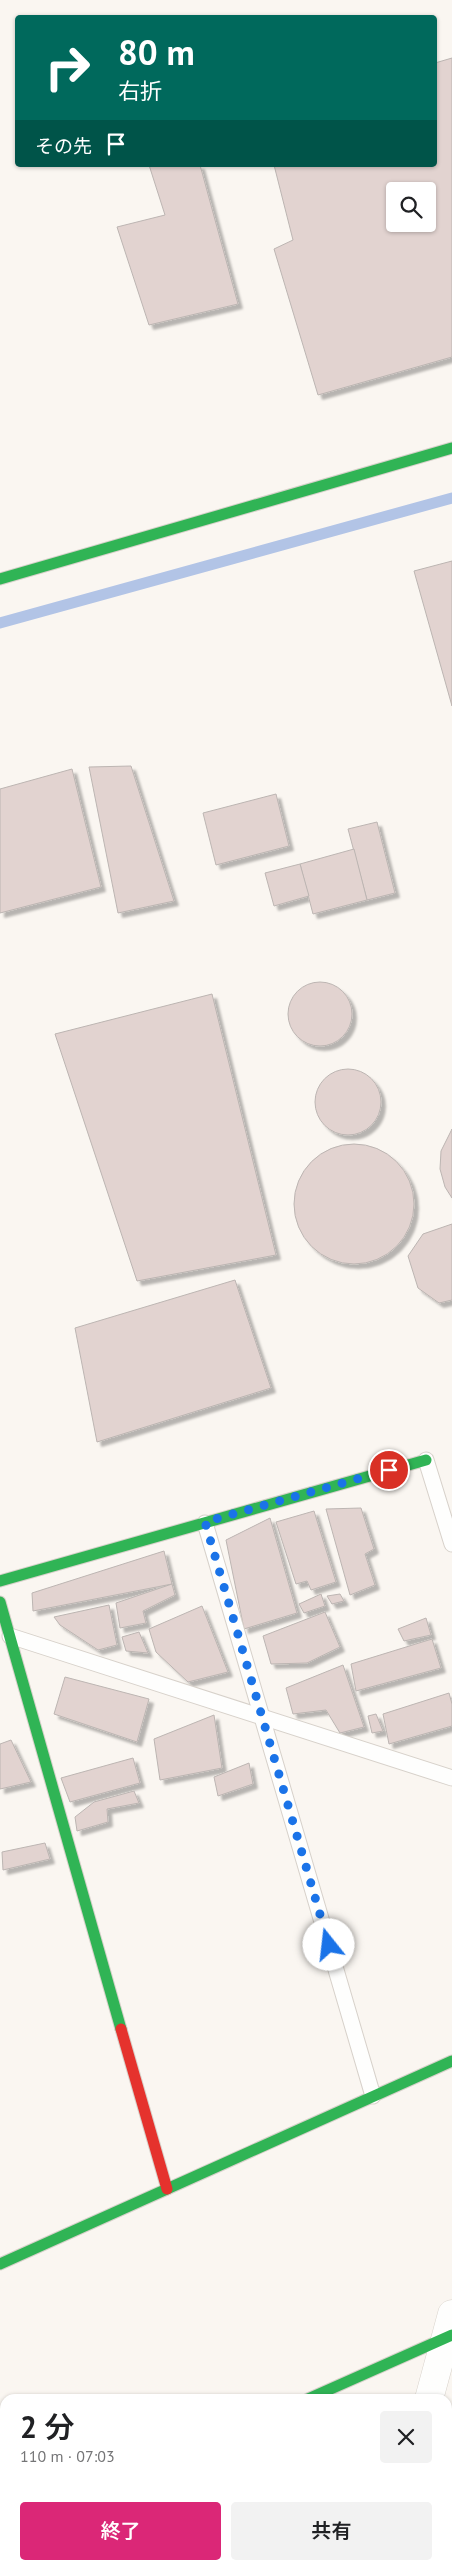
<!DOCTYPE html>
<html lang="ja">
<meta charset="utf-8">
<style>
:root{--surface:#fff;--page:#f2f2f2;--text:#202124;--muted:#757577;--accent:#db2777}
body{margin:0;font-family:"PT Sans","Noto Sans JP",sans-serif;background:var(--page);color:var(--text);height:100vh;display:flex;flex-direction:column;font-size:19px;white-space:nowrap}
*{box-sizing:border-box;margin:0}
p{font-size:16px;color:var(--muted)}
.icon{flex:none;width:28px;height:28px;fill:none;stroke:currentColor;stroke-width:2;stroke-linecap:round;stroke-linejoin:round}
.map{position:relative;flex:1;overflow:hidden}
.panel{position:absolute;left:0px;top:2394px;width:452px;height:176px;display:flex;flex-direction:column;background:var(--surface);border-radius:15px 15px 0 0;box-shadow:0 1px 4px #0004}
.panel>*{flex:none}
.hud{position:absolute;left:15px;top:15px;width:422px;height:152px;border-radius:5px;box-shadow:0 1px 4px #0004;background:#00695c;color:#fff;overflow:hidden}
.tools{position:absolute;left:386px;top:182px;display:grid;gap:10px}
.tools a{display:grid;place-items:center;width:50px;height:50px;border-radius:5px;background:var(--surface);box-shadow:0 1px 4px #0004;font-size:25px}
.pin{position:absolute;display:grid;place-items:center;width:42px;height:42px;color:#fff;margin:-21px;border:2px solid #fff;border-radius:50%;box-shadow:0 1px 5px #0007}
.me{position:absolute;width:55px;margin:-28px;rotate:344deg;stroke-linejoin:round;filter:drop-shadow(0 0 4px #0008)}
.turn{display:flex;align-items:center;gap:18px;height:105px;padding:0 20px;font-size:22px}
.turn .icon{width:65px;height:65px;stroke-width:2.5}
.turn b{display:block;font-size:35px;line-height:42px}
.then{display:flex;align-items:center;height:48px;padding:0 20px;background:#0003;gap:10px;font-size:19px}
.round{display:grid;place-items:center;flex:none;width:52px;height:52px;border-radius:5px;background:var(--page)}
.summary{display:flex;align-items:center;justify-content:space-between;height:85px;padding:0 20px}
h1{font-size:30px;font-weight:600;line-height:38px}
.cta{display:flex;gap:10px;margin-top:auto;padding:10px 20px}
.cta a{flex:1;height:58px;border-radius:5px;background:var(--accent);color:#fff;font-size:20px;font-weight:600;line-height:58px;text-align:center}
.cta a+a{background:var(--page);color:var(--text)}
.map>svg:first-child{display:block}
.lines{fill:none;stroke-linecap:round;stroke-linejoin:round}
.stream{stroke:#b2c4e6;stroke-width:11}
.building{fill:#e2d3d0;stroke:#bcb5b2;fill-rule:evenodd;filter:url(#shadow)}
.lane-casing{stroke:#d7d1ca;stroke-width:17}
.street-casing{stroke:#d7d1ca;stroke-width:29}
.fast-casing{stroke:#d7d1ca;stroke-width:13}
.jam-casing{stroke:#d7d1ca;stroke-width:13}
.lane{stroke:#fefefd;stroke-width:15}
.street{stroke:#fefefd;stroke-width:28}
.fast{stroke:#30b455;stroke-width:11}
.jam{stroke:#e5322d;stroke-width:11}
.route{stroke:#1a73e8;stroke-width:9;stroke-dasharray:0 16.2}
</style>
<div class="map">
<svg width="452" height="2569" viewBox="0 0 452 2569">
<defs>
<filter id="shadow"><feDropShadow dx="4.5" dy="4.5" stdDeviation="1" flood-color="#0004"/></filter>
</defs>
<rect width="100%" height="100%" fill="#faf6f1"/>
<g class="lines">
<path class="stream" d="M0,623L452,498"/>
</g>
<g class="building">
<path d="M452,58V357L318,395L274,249L293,240L274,165H435V63ZM395,191H428V224H395Z"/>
<path d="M149,165H200L238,304L149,325L117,227L165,215Z"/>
<path d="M452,561V706L414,571Z"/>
<path d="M131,766L174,901L118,913L89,767Z"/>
<path d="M72,769L101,887L0,913V789Z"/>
<path d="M276,794L289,846L216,865L203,813Z"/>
<path d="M377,822L395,893L367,900L348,829Z"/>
<path d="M354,849L367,900L313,914L300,864Z"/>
<path d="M300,864L309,896L274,906L265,873Z"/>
<circle cx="320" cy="1014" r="32"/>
<path d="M212,994L276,1255L137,1281L55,1034Z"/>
<circle cx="348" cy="1102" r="33"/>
<path d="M452,1129V1198L445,1187L440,1169L441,1151Z"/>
<circle cx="354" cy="1204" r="60"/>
<path d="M452,1224V1300L439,1303L418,1288L408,1256L423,1234Z"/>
<path d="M235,1280L271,1388L97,1442L75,1328Z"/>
<path d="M361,1508L374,1549L365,1554L375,1585L350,1595L326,1509Z"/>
<path d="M314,1511L336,1582L311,1590L307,1581L296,1584L276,1522Z"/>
<path d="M270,1518L297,1613L244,1629L226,1540Z"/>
<path d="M164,1551L172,1584L33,1611L32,1593Z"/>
<path d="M172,1584L175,1595L143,1611L146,1623L120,1628L116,1603Z"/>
<path d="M321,1594L325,1606L304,1613L299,1604Z"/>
<path d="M340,1594L344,1601L332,1604L327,1596Z"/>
<path d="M109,1605L117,1645L98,1650L60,1625L54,1617Z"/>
<path d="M202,1606L228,1672L188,1682L156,1652L149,1629Z"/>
<path d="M325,1612L340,1647L307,1663L271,1664L263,1636Z"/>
<path d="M426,1618L431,1635L404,1641L398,1629Z"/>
<path d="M139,1632L148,1653L126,1651L122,1637Z"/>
<path d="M432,1639L441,1668L356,1691L351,1664Z"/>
<path d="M343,1665L364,1727L340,1733L326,1710L293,1714L286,1688Z"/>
<path d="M65,1677L149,1699L137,1742L54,1714Z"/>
<path d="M449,1693L452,1704V1726L389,1744L383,1714Z"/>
<path d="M376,1714L383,1731L372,1733L368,1716Z"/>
<path d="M214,1715L222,1768L160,1780L154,1739Z"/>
<path d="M11,1740L31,1782L0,1789V1744Z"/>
<path d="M133,1758L140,1783L70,1802L61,1778Z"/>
<path d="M249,1763L253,1784L218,1796L214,1777Z"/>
<path d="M134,1791L139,1803L107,1809L108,1822L77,1831L75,1817L94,1802Z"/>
<path d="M45,1843L50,1859L3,1870L2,1852Z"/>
<path d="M153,2565H192L194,2569H154Z"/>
<path d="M201,2565H232L223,2569H203Z"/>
<path d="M241,2565H263L265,2569H232Z"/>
<path d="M263,2565H332L334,2569H265Z"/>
</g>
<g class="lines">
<g class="lane-casing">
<g id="lane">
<path d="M426,1460L452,1544"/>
<path d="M205,1523L373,2096"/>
<path d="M10,1636L452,1778"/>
</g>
</g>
<g class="street-casing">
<g id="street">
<path d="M429,2399L452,2314"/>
<path d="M0,2538L5,2535"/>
<path d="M379,2569L380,2565"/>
</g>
</g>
<g class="fast-casing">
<g id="fast">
<path d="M0,579L452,448"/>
<path d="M0,1581L426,1460"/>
<path d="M0,1602L121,2029"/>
<path d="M0,2264L452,2061"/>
<path d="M308,2399L452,2335"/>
</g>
</g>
<g class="jam-casing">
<path id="jam" d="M121,2029L167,2189"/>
</g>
<use href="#lane" class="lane"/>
<use href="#street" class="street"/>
<use href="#fast" class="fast"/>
<use href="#jam" class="jam"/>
</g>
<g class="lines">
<path class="route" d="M329,1945L205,1522L389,1470"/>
</g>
</svg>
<div class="tools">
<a><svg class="icon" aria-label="search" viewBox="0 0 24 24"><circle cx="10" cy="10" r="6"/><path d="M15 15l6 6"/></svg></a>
</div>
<div class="pin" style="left:389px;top:1470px;background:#d93025"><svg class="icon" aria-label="arrive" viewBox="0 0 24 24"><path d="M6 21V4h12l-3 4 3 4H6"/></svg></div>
<svg class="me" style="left:329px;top:1945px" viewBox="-20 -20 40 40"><circle r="19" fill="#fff"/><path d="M0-13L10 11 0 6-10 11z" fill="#1a73e8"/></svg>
<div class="hud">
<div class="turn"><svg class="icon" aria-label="right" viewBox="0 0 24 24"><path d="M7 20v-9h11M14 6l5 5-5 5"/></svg><div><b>80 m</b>右折</div></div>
<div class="then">その先<svg class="icon" aria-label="arrive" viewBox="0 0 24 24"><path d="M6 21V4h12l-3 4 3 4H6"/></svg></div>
</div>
<section class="panel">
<div class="summary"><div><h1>2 分</h1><p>110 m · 07:03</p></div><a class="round"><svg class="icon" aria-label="close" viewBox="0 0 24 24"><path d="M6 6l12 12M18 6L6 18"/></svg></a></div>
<div class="cta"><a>終了</a><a>共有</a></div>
</section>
</div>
